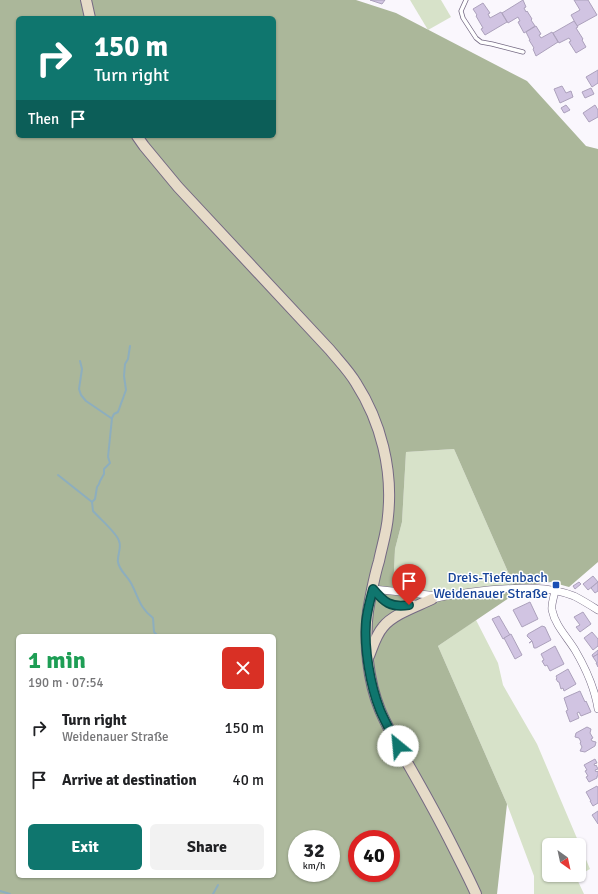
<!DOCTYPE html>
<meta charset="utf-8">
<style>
:root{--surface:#fff;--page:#f2f2f2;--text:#202124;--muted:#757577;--accent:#0f766e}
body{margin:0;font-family:Signika,sans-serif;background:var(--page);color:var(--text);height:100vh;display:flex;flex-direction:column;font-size:15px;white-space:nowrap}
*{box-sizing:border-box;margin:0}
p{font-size:13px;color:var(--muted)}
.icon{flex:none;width:22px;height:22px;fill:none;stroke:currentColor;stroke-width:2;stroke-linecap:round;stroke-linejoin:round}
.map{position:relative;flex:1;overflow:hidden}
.drawer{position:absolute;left:16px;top:634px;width:260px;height:244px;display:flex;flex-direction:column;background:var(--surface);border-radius:6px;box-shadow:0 1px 3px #0004}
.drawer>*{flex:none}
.guide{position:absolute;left:16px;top:16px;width:260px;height:122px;border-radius:6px;box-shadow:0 1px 3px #0004;background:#0f766e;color:#fff;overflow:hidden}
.needle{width:26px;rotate:147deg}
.controls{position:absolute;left:542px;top:838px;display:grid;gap:8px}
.controls a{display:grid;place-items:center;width:44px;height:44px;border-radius:6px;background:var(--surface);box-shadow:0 1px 3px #0004;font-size:20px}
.speed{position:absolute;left:288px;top:830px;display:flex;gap:8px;font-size:20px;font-weight:700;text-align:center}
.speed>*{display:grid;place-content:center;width:52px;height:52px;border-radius:50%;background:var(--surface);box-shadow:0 1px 3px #0004;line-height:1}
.speed small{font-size:10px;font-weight:400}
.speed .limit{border:6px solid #d22;background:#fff;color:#111}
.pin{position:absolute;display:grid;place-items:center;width:34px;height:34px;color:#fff;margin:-41px -17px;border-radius:50% 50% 50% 0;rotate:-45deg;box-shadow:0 0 4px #0007}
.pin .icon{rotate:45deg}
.me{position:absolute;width:44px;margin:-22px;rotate:332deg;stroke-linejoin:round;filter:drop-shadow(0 0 3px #0008)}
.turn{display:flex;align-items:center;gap:14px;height:84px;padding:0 12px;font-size:18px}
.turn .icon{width:52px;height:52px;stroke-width:2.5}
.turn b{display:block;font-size:28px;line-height:34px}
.then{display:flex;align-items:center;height:38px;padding:0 12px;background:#0003;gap:8px;font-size:15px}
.round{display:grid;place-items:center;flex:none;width:42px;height:42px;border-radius:6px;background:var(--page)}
.summary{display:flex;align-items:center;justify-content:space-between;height:68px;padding:0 12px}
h1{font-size:24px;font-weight:800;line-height:30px;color:#1e9e55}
.action{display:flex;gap:8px;margin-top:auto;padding:8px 12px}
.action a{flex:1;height:46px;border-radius:6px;background:var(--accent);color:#fff;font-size:16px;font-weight:800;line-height:46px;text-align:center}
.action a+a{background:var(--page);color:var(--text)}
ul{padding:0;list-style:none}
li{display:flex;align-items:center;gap:12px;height:52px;padding:0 12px}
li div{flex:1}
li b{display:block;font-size:15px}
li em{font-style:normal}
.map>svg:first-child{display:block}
.green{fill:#d7e2c9}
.forest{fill:#abb79a;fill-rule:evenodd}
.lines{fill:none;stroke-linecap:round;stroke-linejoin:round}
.stream{stroke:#8daebe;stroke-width:2}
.building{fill:#d1c4e2;stroke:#aca1bc}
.lane-casing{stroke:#746983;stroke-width:5}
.street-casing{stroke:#746983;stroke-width:8}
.secondary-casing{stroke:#746983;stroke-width:12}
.lane{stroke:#fff;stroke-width:3.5}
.street{stroke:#fff;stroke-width:7}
.secondary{stroke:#e6dbc8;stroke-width:10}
.route-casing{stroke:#0a4d48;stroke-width:10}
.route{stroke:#0f766e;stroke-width:7}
.transit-dot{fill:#1a4fb4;stroke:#fff;stroke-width:1.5}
.labels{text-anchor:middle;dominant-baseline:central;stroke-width:3;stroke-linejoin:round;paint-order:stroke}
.transit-label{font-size:14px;fill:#164399;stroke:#fff;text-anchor:end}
</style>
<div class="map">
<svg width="598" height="894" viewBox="0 0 598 894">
<rect width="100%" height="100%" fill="#faf7fd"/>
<g class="green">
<path d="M410,0H441L451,17L428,30Z"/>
<path d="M454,449L515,588L442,596L393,591L395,549L402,522L406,452Z"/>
<path d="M476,620L498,663L503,685L537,744L590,869L579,875V845H549V875H579L576,877L584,894H534V876L507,804L438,646Z"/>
</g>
<path class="forest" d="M0,0H356L396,13L527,81L586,146L598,149V562L569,587L551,582L528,585L438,646L507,804L497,894H0ZM18,18H274V136H18ZM454,449L515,588L442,596L393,591L395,549L402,522L406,452ZM18,636H274V876H18ZM297,839H331V873H297ZM357,839H391V873H357Z"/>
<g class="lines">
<g class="stream">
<path d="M80,361L82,369L79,389L81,395L86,401L111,418"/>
<path d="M58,475L92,502L93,511C99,518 117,533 119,541C122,548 117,555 118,562C119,570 127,576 131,583C139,598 139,607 153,618L154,632L158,636"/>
<path d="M92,502L95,499L97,487L99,484L100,481L104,474V469L110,463L108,457L112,418L114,414L118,412L126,390L124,376L125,364L128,359L130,346"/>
<path d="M0,891L10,894"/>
<path d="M213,894L218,885"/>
</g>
</g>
<g class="building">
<path d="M370,0H385L382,4Z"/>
<path d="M523,0L526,7L524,8L526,12L527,11L532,19L531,20L535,26L524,33L518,22L520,21L518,17L508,23L502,13Z"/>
<path d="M574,0H588L597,15L577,26L571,15L580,10Z"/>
<path d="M483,3L490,13L488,14L490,18L501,12L507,22L485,35L481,29L483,28L476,16L477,15L473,9Z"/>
<path d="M574,21L578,27L576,28L583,39L582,40L586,47L576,53L569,42L571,41L569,38L559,43L553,33Z"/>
<path d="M536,26L541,34L539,35L541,38L552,32L558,42L536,56L533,49L534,48L529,40H530L526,32Z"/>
<path d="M598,70V83L592,87L586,77Z"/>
<path d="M562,86L566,93L571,91L573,97L560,103L554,89Z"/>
<path d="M591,88L594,94L585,98L582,92Z"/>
<path d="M566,105L570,110L564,113L561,108Z"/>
<path d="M595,105L598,110V117L589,122L583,113Z"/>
<path d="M593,576L598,582L588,590L583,584Z"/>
<path d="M579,582L581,584L575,589L573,586Z"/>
<path d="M598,582V591L595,593L591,588Z"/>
<path d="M530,602L538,619L522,627L513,610Z"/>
<path d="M583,612L591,624L580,632L576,627L580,625L574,617Z"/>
<path d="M499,616L510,635L503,639L492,619Z"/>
<path d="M542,626L545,627L551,640L536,648H534L533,644L532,641L529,643L532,641L527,636L528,634Z"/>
<path d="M592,632L598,639V646L593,650L584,638Z"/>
<path d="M511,634L522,655L515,659L504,638Z"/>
<path d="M555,646L564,664L550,671L547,665L545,666L542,661L544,660L541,654Z"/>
<path d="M598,650V654L593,657L592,655Z"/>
<path d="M598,654V667L596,663H597L593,657Z"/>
<path d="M568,669L576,684L564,691L563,688L561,689L559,682H558L556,679L557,678L556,676Z"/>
<path d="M580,691L585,702L586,701L591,712L581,716L579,712L577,713L579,718L570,722L566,711L568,710L564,698Z"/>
<path d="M587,727L591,729L590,733L593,738L591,739L592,741L596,742L595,746L585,752L580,751L582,747L580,743L581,742L579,738L575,737L576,733Z"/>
<path d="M595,759L597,763L594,764L595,766L596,765L598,769L595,770L596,772L597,771L598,772V776H597V778L589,782L586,777L588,776L585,771L587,770L584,765Z"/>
<path d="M597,786L598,788V803L593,806L590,801H591L586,792Z"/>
<path d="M598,811V824L592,815Z"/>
</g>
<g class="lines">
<g class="lane-casing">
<path id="lane" d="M466,0L461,11L463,18L476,38L481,42L492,44L523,52"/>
</g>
<g class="street-casing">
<g id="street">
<path d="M373,589C387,606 392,607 414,604"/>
<path d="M373,589L438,596"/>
<path d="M555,591C554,597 551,604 552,610C555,625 567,637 575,650C585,667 595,690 598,709"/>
<path d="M428,600C448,595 468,592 488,590C517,588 546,585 574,596C582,600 590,605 598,610"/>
</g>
</g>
<g class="secondary-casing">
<g id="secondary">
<path d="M86,0L90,18"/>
<path d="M137,136L144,146L178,187L330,350C339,361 349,371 356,383C381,422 393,470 388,516C387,531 382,546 379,561C374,577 371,594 368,611C364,642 368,681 380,710C388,729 399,747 408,764C424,792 439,819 453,847C461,863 469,878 476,894"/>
<path d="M369,656C373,646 376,635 383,627C393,614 418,606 432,599"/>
</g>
</g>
<use href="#lane" class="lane"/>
<use href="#street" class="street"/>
<use href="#secondary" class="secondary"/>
</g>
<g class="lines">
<g class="route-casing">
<path id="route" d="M398,746C392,734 385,722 380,710C370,685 364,648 366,622C367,611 370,600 373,589C384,602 390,608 409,605"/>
</g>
<use href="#route" class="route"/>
</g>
<rect class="transit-dot" x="552" y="581" width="8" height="8" rx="2"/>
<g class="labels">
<g class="transit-label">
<text x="548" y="577">Dreis-Tiefenbach<tspan x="548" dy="16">Weidenauer Straße</tspan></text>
</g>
</g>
</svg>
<div class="controls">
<a><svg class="needle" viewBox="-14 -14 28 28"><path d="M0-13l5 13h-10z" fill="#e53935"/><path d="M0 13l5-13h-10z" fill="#757577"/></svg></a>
</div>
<div class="speed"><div>32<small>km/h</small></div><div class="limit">40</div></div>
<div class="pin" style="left:409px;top:605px;background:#d93025"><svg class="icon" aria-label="arrive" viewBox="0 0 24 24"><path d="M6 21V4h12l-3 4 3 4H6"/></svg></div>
<svg class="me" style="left:398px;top:746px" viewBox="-20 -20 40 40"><circle r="19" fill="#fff"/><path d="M0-13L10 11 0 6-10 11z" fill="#0f766e"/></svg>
<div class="guide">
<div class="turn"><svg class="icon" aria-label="right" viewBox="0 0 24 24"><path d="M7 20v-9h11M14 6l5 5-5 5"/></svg><div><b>150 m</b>Turn right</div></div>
<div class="then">Then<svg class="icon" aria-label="arrive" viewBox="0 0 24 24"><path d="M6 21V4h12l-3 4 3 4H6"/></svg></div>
</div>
<section class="drawer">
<div class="summary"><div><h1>1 min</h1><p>190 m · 07:54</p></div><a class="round" style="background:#d93025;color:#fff"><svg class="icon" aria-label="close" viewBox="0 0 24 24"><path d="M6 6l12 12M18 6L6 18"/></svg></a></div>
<ul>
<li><svg class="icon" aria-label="right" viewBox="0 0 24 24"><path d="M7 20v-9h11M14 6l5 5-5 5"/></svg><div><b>Turn right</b><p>Weidenauer Straße</p></div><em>150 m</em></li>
<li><svg class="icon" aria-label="arrive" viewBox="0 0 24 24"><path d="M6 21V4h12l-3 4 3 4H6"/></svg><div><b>Arrive at destination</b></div><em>40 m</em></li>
</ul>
<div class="action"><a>Exit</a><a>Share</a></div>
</section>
</div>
